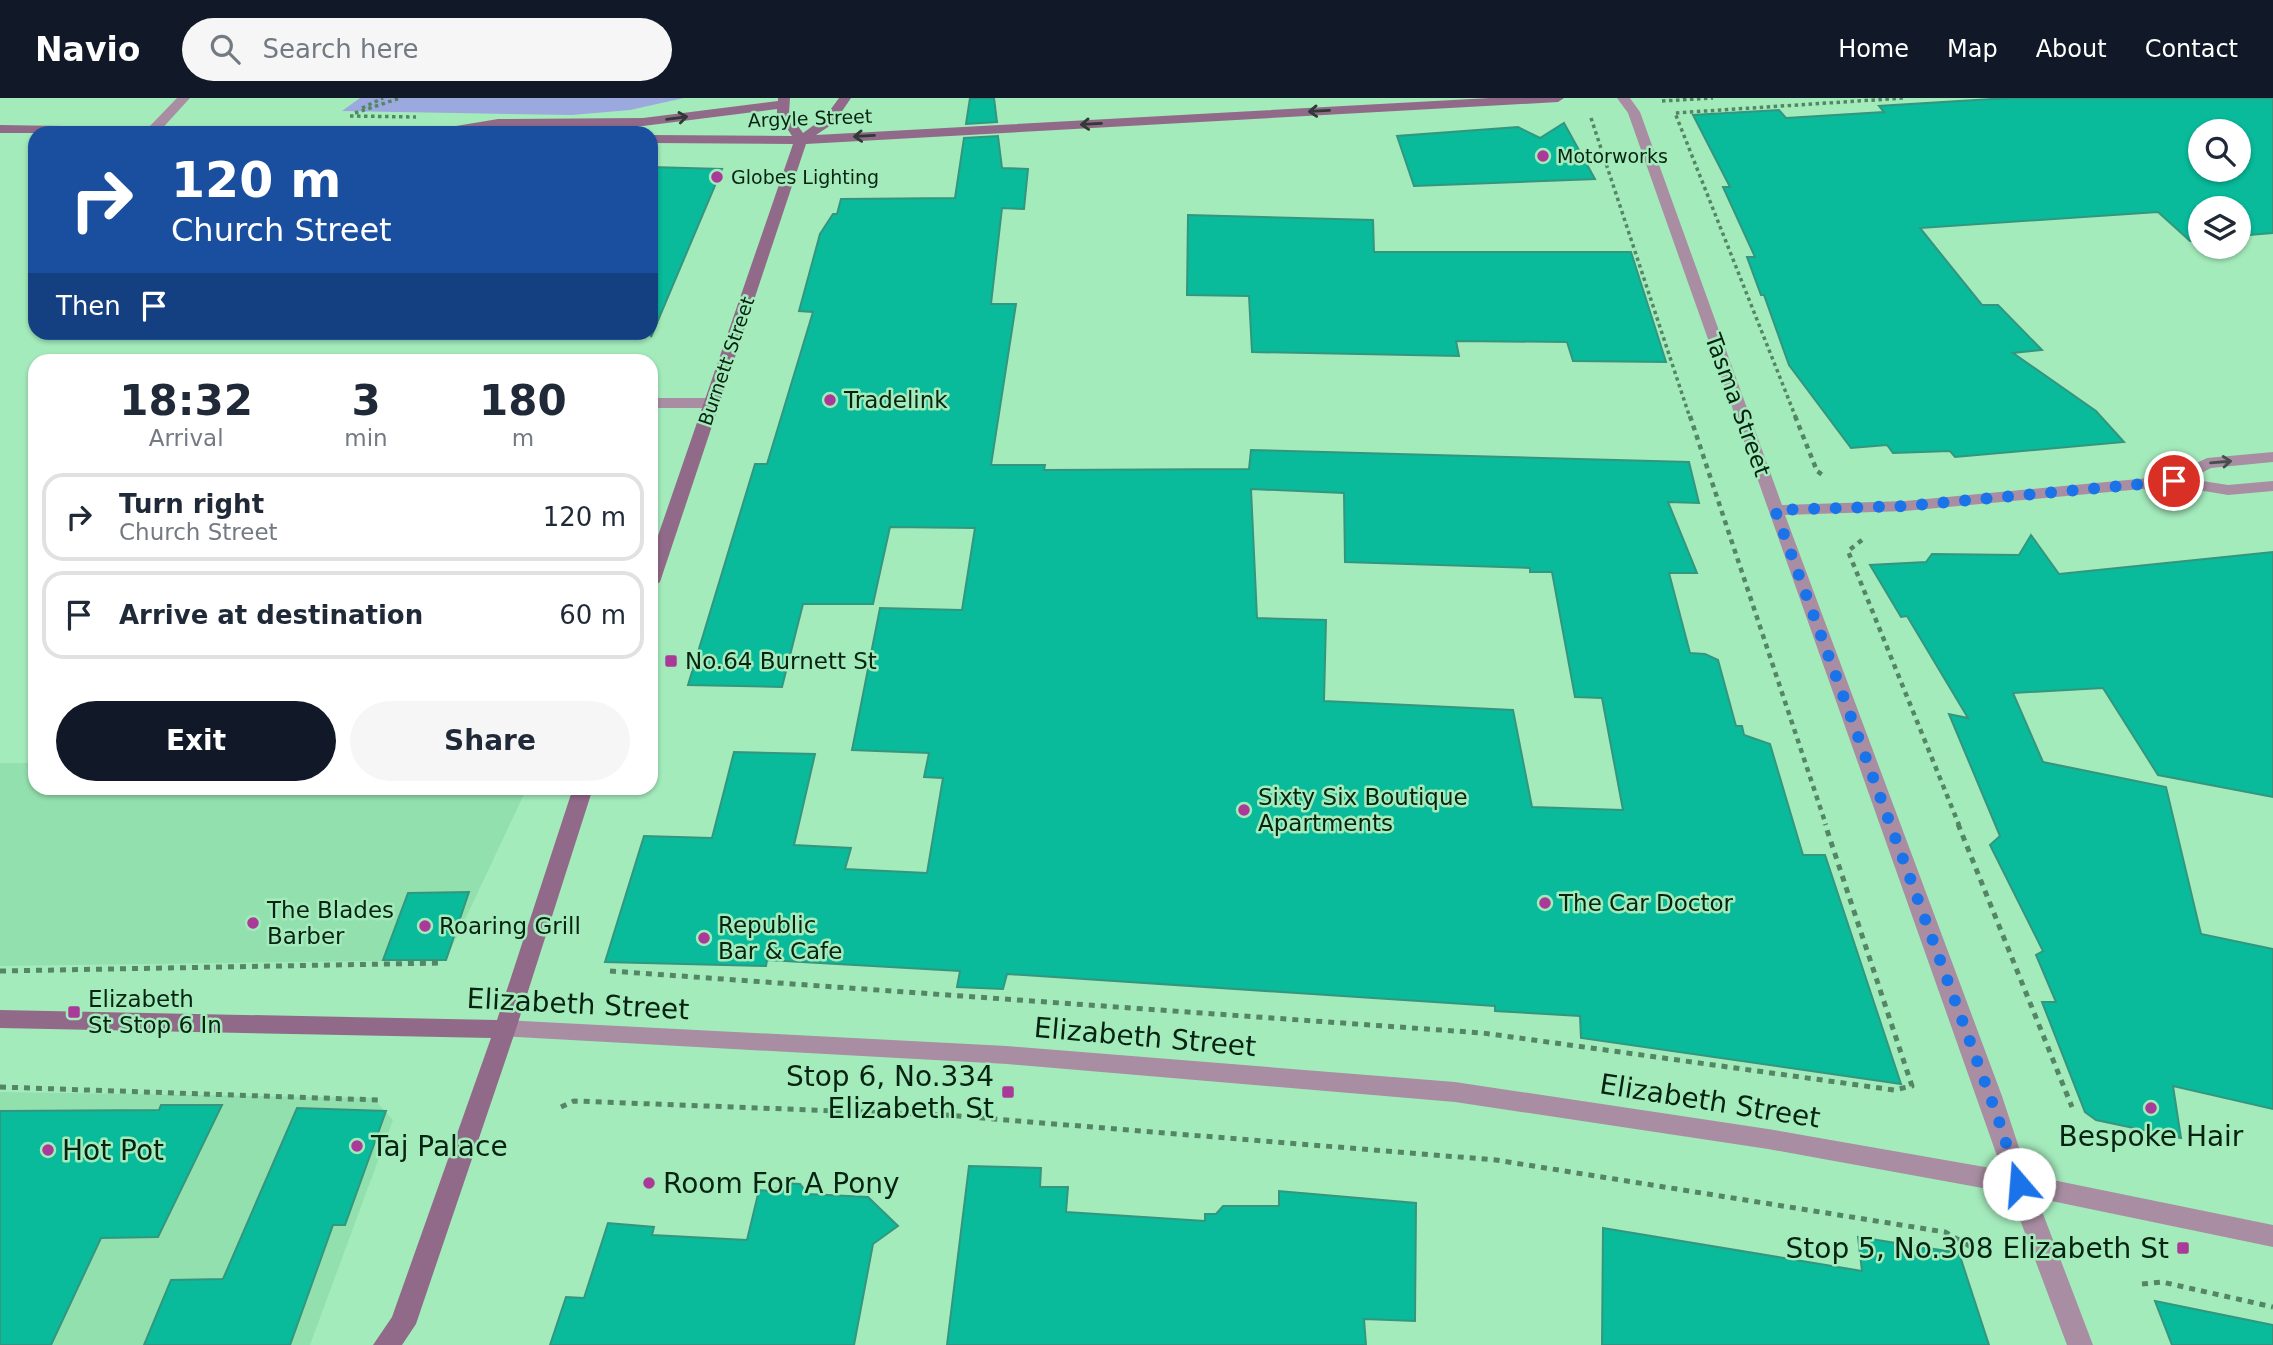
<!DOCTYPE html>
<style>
:root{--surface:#fff;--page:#f6f6f7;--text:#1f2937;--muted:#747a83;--line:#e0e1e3;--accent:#111827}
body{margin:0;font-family:"DejaVu Sans",sans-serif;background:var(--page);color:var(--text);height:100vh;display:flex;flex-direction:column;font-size:26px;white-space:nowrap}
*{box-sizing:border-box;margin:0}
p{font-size:23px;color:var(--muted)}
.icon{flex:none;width:38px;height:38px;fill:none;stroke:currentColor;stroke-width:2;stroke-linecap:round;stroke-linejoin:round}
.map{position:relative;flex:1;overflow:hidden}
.panel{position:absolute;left:28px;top:256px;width:630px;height:441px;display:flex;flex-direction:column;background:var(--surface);border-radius:21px;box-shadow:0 2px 5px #0004}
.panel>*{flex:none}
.top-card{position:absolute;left:28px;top:28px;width:630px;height:214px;border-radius:21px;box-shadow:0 2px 5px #0004;background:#1a4fa0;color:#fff;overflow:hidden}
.buttons{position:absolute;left:2188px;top:21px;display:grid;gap:14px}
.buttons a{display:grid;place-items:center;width:63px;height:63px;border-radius:50%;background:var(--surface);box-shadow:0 2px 5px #0004;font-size:35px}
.pin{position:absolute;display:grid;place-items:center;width:60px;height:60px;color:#fff;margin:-30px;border:4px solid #fff;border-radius:50%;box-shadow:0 2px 7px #0007}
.me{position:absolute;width:77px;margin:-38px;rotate:342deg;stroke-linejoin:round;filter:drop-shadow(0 0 5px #0008)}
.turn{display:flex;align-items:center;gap:24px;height:147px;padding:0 28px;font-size:32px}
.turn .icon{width:91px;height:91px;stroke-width:2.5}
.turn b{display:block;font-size:49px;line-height:60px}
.then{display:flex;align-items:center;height:66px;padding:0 28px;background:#0003;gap:14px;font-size:26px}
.eta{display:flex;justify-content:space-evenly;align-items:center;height:119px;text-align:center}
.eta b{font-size:42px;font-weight:700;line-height:49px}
.action{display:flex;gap:14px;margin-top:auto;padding:14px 28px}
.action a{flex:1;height:80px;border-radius:42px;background:var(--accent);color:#fff;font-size:28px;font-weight:700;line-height:80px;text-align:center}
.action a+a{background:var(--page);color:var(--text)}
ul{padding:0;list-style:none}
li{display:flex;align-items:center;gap:21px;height:88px;margin:0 14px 10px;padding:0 14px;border:4px solid var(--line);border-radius:21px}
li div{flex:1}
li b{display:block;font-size:26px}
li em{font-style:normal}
header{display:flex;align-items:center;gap:42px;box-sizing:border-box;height:98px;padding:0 35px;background:var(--accent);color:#fff}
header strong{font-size:33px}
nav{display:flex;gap:38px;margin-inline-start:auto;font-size:24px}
.search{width:490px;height:63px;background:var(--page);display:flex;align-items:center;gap:18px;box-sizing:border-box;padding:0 24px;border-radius:38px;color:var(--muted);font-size:26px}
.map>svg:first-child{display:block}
.built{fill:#92e0ad}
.green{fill:#9ca9df}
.building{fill:#09ba9b;stroke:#34967f;stroke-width:2;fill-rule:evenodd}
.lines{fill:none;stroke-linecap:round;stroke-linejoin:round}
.path-far2{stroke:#548666;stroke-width:3.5;stroke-dasharray:3.5 3.5;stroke-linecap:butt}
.path-far1{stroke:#548666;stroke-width:4.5;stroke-dasharray:5 5;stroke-linecap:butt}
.path{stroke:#548666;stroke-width:5;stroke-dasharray:6 6;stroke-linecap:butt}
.service{fill:#a98ea3;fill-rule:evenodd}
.minor{fill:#a98ea3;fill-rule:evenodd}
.secondary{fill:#926a89;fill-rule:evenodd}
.oneway{stroke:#313936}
.oneway2{stroke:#484e4d}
.route{stroke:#1a73e8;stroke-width:12;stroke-dasharray:0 21.6}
.poi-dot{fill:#a93a97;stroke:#a4ebbc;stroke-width:2.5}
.labels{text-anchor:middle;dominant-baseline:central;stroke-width:5;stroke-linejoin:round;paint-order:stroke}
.far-street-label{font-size:19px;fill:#072413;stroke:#a4ebbc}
.far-poi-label{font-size:19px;fill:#072413;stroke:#a4ebbc;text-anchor:start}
.poi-label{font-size:23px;fill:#072413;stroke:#a4ebbc;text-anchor:start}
.street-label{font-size:23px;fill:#072413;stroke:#a4ebbc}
.near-street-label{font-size:28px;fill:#072413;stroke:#a4ebbc}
.near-poi-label{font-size:28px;fill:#072413;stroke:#a4ebbc;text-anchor:start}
</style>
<header>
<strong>Navio</strong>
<div class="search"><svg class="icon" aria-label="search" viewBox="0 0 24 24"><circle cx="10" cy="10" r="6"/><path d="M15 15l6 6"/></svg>Search here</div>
<nav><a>Home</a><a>Map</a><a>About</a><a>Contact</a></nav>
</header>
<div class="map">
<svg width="2273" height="1247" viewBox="0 0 2273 1247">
<rect width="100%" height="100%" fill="#a4ebbc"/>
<g class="built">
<path d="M0,665H35V690H527L446,862L0,868Z"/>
<path d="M0,994L373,1000L393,1022L310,1247H0Z"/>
</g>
<path class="green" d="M360,0H684L630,12L572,17L342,13Z"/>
<g class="building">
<path d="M970,0H994L997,24L966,26Z"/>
<path d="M2008,0H2273V135L2238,138V110H2200V142L2190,143L2158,114L1920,130L1982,207H1998L2042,252L2013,255L2096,313L2124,344L1955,359L1950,353L1893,355L1887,347L1851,350L1789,267L1764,197H1761L1747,159H1755L1723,89H1730L1693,17L1779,12L1786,20L1884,14L1879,8ZM2200,33H2238V72H2200Z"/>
<path d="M1564,25L1595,81L1414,88L1397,38L1518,29L1540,40Z"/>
<path d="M998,38L1002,70L1028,71L1024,111L1002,110L991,206H1016L991,367H1045L1044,372L1249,371L1251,352L1689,364L1699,405L1668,404L1697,475H1669L1690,555L1705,556L1718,562L1736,628H1742L1744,637L1770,646L1803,757H1825L1901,986L1581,940L1580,918L1495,913V908L1007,876L1003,891L957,889L960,873L767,862L766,868L605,864L644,738L712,740L734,654L815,656L794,747L851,750L845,771L927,775L943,680L924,679L929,655L852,652L880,510L962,512L975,430L890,429L873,506H803L782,589L688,587L755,366H767L813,214L799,213L820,136L833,116H837L841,101L955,100L964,40ZM1251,391L1344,395L1345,464L1530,470V474H1552L1575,599L1602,600L1623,712L1532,709L1513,612L1324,603L1326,522L1257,520Z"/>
<path d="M651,69L722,71L651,239Z"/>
<path d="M1188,117L1373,122L1374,154H1631L1666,264L1573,263L1567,244L1456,243L1459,258L1252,254L1249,198L1187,197Z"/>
<path d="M2031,437L2059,476L2273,454V699L2158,677L2103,590L2013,595L2043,664L2166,689L2201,836L2273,851V1011L2173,988L2181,1040L2096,1022L2085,1014L2042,904H2056L2036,857L2043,853L1990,747L2000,738L1949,616L1968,620L1907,518L1901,519L1870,467L1926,464L1932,456L2019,457Z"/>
<path d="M469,794L446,862H383L408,795Z"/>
<path d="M161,1007H222L158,1139L101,1140L51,1247H0V1013L159,1012Z"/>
<path d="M297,1010L386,1013L345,1127H333L290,1247H144L171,1182L223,1181Z"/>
<path d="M969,1068L1041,1070L1040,1089H1068L1066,1114L1205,1123V1116H1216L1223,1108H1279V1093L1416,1105L1415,1223L1364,1221L1366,1247H947Z"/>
<path d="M785,1085L800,1086L808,1096L868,1099L898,1128L873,1146L854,1247H550L566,1199L584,1200L608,1125L654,1129L652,1137L747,1142L759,1092L772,1093Z"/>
<path d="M1603,1130L1862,1173L1858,1139L1959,1155L1989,1247H1602Z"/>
<path d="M2155,1203L2273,1227V1247H2172Z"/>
</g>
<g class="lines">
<g class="path-far2">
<path d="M1662,3L1713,0"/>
<path d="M362,10L383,0"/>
<path d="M355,15L400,0"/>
<path d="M350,18L416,19"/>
<path d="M1591,20L1690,320"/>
<path d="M1796,320L1675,15L1904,0"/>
</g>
<g class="path-far1">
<path d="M1690,318L1826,727"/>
<path d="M1795,318L1817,373L1824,378"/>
<path d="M1862,442L1848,453L1959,727"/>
</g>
<g class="path">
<path d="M1958,726L2072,1009"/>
<path d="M0,873L442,865"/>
<path d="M610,873L1483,935L1894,992L1912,988L1825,726"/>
<path d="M0,989L379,1002"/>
<path d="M561,1009L574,1003L945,1017L1496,1062L1945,1134L1971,1149"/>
<path d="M2142,1186L2162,1184L2273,1209"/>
</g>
<path class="service" d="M651,300H712L720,305L712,310H651Z"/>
<g class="minor">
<path d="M177,0H190L158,35H148V30Z"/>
<path d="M1617,0H1630L1640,14L1782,407L1905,403L2170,378L2207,360L2273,354V364L2211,370L2190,381L2228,387L2273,383V393L2228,397L2174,388L1905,413L1785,417L2002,998L2028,1077L2273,1127V1149L2037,1100L2093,1247H2067L2010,1095L1768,1051L1455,1004L1007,966L497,938L494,931L497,924L505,922L1007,948L1455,984L1768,1031L2002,1072L1628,15Z"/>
</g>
<g class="secondary">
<path d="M778,0H790L789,15L803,35L825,19L839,0H851L834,25L816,37L1490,0H1564L1558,4L806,46L660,484L651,490V458L793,46L651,45V37L792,38L777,15V11L643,28L498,29L461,35H432L438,31L498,21L643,20L778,3Z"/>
<path d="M0,27L245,31L251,35H0Z"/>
<path d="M573,690H593L516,931L416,1226L402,1247H373L392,1219L491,940L0,930V912L497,922Z"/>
</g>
</g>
<defs><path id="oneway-shaft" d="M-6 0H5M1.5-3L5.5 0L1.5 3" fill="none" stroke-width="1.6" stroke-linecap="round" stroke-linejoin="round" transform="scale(1.75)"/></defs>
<g class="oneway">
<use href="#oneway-shaft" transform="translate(1319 13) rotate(177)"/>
<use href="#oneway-shaft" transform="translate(677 20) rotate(-7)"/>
<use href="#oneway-shaft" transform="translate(1091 26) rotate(177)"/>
<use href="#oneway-shaft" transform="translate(864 38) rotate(177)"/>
</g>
<use class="oneway2" href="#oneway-shaft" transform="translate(2221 364) rotate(-5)"/>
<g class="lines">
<path class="route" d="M2019,1086L1998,1020L1775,412L1905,408L2174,383"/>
</g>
<g class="poi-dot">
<circle cx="1543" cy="58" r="7"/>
<circle cx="717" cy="79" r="7"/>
<circle cx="830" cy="302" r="7"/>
<rect x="664" y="556" width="14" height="14" rx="3.5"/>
<circle cx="1244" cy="712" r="7"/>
<circle cx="1545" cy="805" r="7"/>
<circle cx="253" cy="825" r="7"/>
<circle cx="425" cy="828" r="7"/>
<circle cx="704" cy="840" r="7"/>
<rect x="67" y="907" width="14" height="14" rx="3.5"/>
<rect x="1001" y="987" width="14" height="14" rx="3.5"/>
<circle cx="2151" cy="1010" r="7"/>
<circle cx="357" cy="1048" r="7"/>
<circle cx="48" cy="1052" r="7"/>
<circle cx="649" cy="1085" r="7"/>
<rect x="2176" y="1143" width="14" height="14" rx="3.5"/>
</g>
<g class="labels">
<g class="far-street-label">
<text transform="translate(810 20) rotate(-2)">Argyle Street</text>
<text transform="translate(726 263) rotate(-71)">Burnett Street</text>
</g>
<g class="far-poi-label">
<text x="1557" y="58">Motorworks</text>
<text x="731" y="79">Globes Lighting</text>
</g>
<g class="poi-label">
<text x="844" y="302">Tradelink</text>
<text x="685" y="563">No.64 Burnett St</text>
<text x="1258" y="699">Sixty Six Boutique<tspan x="1258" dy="26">Apartments</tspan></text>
<text x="1559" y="805">The Car Doctor</text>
<text x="267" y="812">The Blades<tspan x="267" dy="26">Barber</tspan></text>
<text x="718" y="827">Republic<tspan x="718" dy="26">Bar &amp; Cafe</tspan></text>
<text x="439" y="828">Roaring Grill</text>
<text x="88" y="901">Elizabeth<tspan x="88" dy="26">St Stop 6 In</tspan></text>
</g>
<g class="street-label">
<text transform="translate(1738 307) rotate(70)">Tasma Street</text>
</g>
<g class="near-street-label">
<text transform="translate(578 906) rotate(3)">Elizabeth Street</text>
<text transform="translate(1145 939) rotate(5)">Elizabeth Street</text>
<text transform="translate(1710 1003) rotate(9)">Elizabeth Street</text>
</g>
<g class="near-poi-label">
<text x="994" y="978" text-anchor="end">Stop 6, No.334<tspan x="994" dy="32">Elizabeth St</tspan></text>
<text x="2151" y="1038" text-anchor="middle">Bespoke Hair</text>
<text x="371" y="1048">Taj Palace</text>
<text x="62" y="1052">Hot Pot</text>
<text x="663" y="1085">Room For A Pony</text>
<text x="2169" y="1150" text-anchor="end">Stop 5, No.308 Elizabeth St</text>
</g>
</g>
</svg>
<div class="buttons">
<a><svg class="icon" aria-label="search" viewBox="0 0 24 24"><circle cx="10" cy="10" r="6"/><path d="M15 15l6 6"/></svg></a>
<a><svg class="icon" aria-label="layers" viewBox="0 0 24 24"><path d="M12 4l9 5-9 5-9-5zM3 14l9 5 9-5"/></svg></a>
</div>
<div class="pin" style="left:2174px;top:383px;background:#d93025"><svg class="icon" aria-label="arrive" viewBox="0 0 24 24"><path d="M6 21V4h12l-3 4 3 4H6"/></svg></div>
<svg class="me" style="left:2019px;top:1086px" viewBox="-20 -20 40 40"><circle r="19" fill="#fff"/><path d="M0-13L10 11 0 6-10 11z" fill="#1a73e8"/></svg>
<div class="top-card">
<div class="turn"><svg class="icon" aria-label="right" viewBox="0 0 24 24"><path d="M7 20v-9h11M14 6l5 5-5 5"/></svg><div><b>120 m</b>Church Street</div></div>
<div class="then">Then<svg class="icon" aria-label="arrive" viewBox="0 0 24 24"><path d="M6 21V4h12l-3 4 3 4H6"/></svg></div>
</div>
<section class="panel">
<div class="eta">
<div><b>18:32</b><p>Arrival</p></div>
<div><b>3</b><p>min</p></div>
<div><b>180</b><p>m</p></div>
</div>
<ul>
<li><svg class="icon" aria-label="right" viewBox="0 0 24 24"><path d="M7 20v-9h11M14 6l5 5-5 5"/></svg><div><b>Turn right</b><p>Church Street</p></div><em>120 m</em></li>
<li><svg class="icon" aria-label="arrive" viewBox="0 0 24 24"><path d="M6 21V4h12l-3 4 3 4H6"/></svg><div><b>Arrive at destination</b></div><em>60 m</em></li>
</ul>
<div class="action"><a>Exit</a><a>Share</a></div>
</section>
</div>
